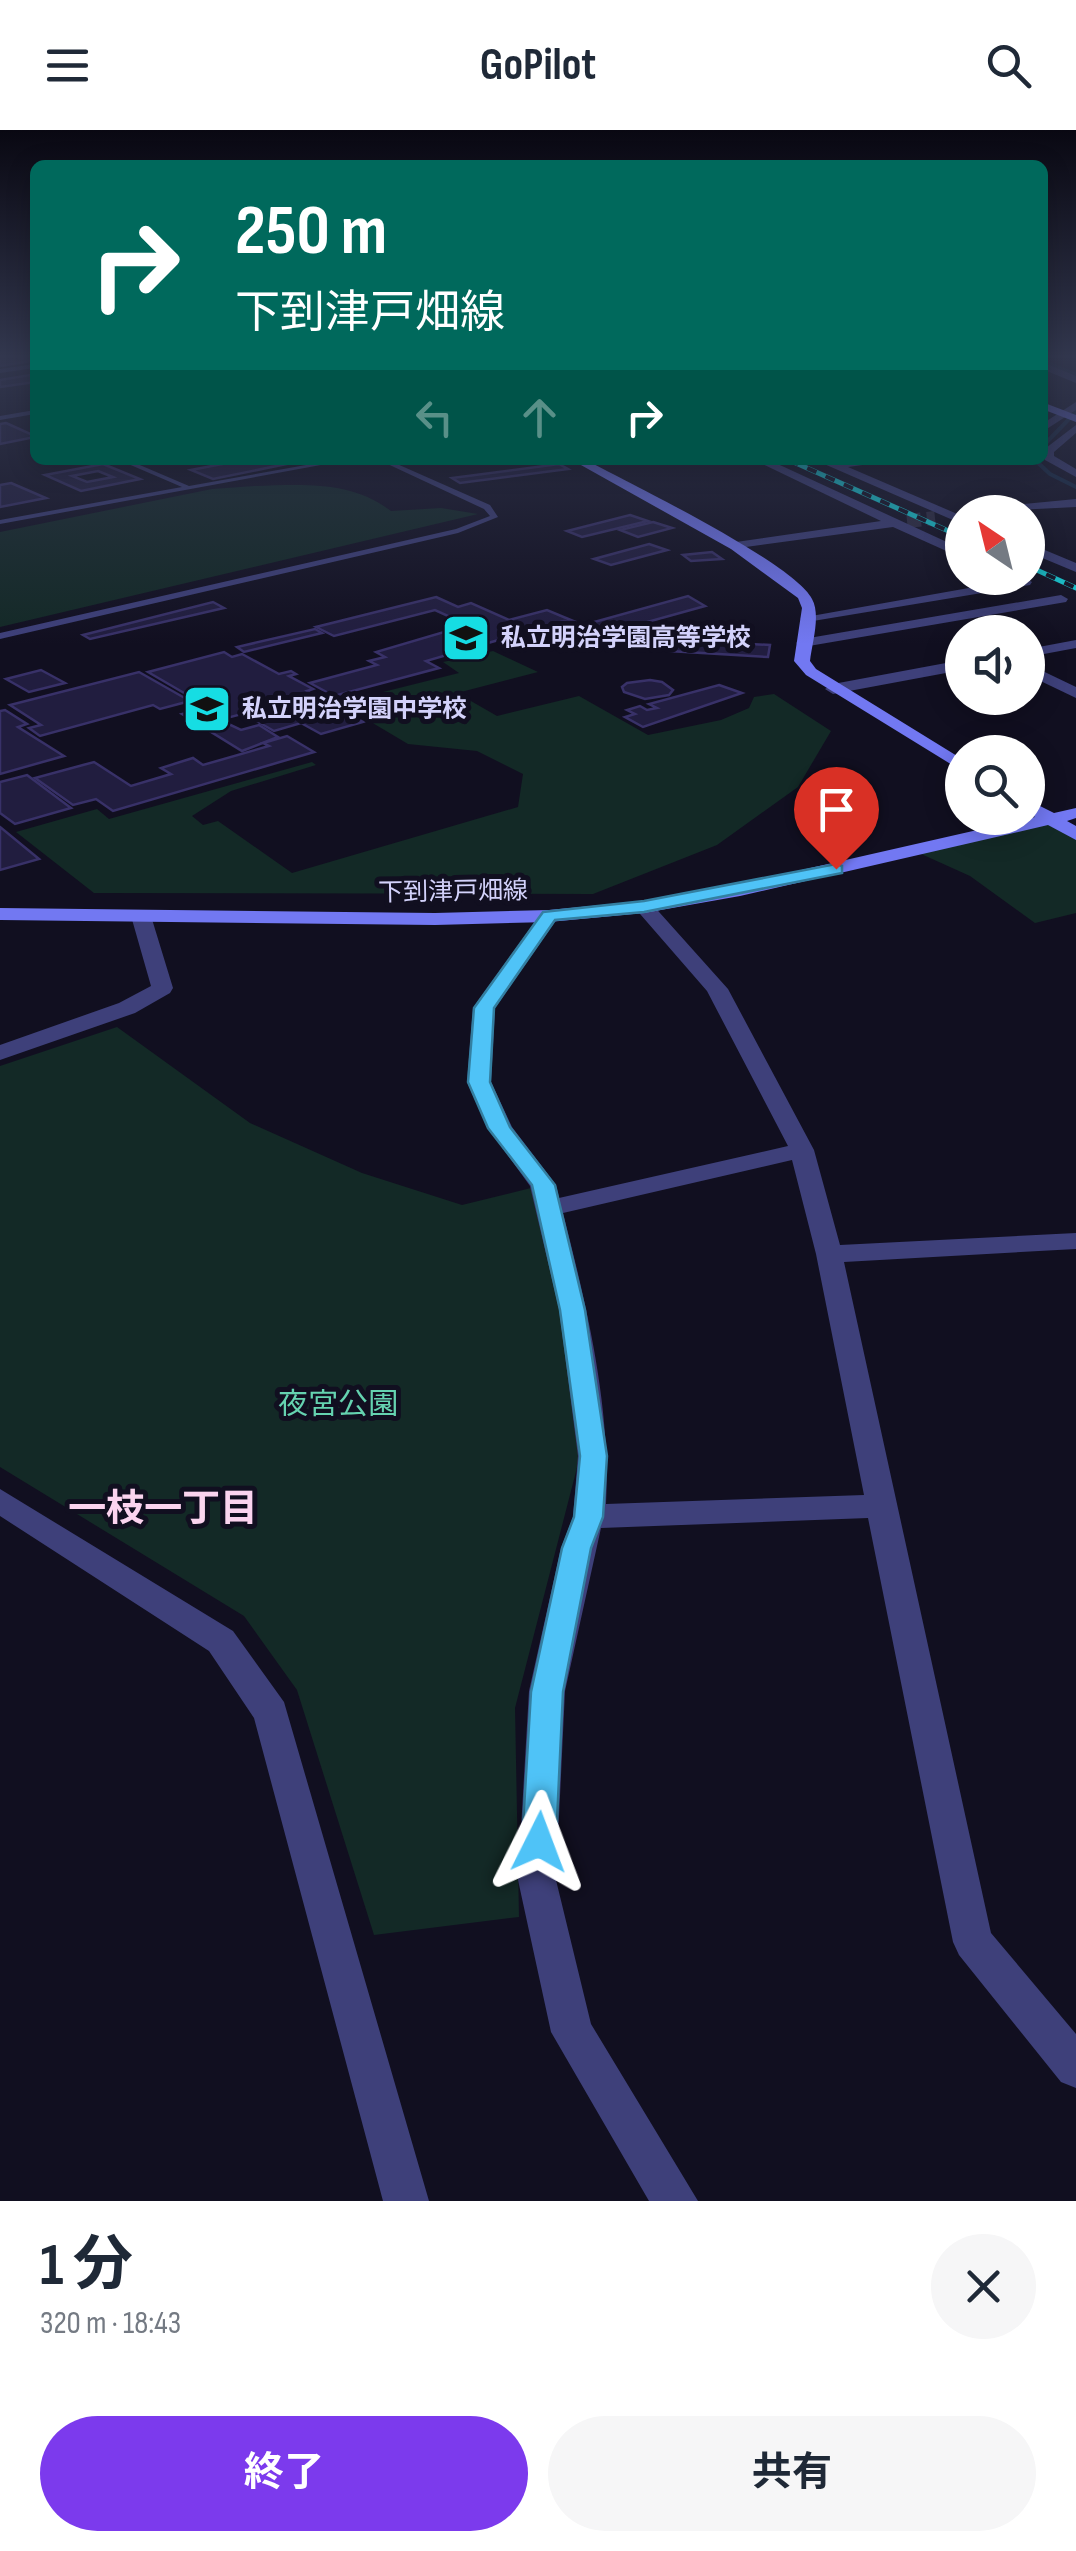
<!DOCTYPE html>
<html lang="ja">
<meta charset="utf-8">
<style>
:root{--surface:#fff;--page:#f6f6f7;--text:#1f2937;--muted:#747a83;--accent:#7c3aed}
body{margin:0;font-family:"Sofia Sans Condensed","Noto Sans JP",sans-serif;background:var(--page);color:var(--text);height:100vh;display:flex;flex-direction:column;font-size:38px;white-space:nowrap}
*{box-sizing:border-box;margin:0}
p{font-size:32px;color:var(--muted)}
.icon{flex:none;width:55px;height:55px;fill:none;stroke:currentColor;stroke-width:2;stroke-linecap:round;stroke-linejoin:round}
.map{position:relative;height:2071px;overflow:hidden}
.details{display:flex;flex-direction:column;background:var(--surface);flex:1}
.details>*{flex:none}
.guide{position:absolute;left:30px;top:30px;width:1018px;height:305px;border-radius:15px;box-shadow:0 5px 25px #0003;background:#00695c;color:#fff;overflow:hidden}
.needle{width:65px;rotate:325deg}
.fabs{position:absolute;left:945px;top:365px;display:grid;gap:20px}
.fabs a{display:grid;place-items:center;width:100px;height:100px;border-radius:50%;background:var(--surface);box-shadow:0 5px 25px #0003;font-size:50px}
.pin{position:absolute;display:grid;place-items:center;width:85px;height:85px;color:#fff;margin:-102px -42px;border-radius:50% 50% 50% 0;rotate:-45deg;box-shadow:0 0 10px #0007}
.pin .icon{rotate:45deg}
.me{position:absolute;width:110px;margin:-55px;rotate:3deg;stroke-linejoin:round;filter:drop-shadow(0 0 8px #0008)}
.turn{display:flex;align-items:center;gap:35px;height:210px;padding:0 40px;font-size:45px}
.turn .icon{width:130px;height:130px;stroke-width:2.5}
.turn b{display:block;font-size:70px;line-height:85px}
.lanes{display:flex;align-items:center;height:95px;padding:0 40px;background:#0003;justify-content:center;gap:50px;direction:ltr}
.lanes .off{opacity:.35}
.round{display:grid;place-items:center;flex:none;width:105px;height:105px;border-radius:52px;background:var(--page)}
.head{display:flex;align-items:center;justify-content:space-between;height:170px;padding:0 40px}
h1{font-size:60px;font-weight:700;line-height:75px}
.primary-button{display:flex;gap:20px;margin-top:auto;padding:20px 40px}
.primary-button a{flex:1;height:115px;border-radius:60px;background:var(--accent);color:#fff;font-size:40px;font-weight:700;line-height:115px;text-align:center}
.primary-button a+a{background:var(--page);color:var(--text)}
header{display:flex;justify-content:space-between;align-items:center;height:130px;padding:0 40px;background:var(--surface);font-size:45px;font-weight:700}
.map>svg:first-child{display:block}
.green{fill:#132926}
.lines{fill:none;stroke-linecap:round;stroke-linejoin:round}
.stream{stroke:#142a45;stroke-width:4}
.building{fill:#211d3f;stroke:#383168;stroke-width:2.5;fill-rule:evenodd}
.street-tunnel{stroke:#2e2c41;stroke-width:14;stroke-dasharray:14 6;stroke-linecap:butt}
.lane{fill:#3e407a;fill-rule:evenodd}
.street{fill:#3e407a;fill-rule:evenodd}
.secondary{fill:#7278f2;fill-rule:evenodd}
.rail-casing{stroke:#16dde3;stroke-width:5}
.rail{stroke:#110f20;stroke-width:4;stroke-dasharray:10;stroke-linecap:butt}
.route{fill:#4fc3f7;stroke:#337fa1;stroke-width:2.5}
.labels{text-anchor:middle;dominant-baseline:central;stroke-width:10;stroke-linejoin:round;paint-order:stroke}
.far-poi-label{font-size:25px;font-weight:bold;fill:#d3d2fb;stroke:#110f20;text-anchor:start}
.far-street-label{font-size:25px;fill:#d3d2fb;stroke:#110f20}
.park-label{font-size:30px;fill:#65d3b0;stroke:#110f20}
.near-neighbourhood-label{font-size:38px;font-weight:bold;fill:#fbd4ef;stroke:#110f20}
</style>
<header><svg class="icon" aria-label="menu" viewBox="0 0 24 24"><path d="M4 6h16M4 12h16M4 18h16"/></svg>GoPilot<svg class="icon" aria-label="search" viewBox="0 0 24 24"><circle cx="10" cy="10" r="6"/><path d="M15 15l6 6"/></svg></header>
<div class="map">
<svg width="1076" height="2071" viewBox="0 0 1076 2071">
<rect width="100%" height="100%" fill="#110f20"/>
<g class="green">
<path d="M254,356C303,355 350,350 391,381L441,378L478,384L0,497V402L212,359Z"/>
<path d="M493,521L538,542L457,563L497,586L579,566L648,605L721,590L749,578L754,567L774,564L831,601L798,657L717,715L593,764L94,763L16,702L97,679L109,689L312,632L316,635L231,661L192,686L203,695L218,691L292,743L518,677L523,644L477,621L408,614L339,573L459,543L443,532Z"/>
<path d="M1051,693L1076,708V783L1035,793L970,746L919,723Z"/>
<path d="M117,897L250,993L362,1043L462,1075L543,1055L580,1326L515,1578L519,1787L374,1805L297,1560L244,1486L0,1337V936Z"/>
</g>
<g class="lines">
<g class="stream">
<path d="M1042,231L1076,245"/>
<path d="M1042,317L1076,282"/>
<path d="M1035,330L1050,344L1076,357"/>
</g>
</g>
<g class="building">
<path d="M0,224H10L31,231L0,236Z"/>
<path d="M30,245L35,252L0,257V250Z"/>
<path d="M6,293L35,306V307L0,314V294Z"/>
<path d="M243,330H306L213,349L191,340Z"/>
<path d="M103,334L140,349L81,361L45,345ZM98,341L113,347L87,352L72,346Z"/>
<path d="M559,334L568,339L460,353L452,348Z"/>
<path d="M11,353L46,368L0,377V355Z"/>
<path d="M630,385L648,391L582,407L567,401Z"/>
<path d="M653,392L672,398L638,407L620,400Z"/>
<path d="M649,414L667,420L611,435L594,429Z"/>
<path d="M712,422L722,429L691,431L683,425Z"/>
<path d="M688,466L705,476L597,506L576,497Z"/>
<path d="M436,467L458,477L471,473L509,490L547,480L578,493L564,491L426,531L439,538L334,566L310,553L377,535L369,531L385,527L376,522L468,495L435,480L334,506L316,497Z"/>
<path d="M213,472L224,478L90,509L83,505Z"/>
<path d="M315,499L322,503L244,522L237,517Z"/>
<path d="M686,506L732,509L731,513L770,515L768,527L670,521L673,512H685Z"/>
<path d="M224,522L232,527L242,524L279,544L291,541L296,544L289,546L313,559L307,561L313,565L227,588L148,542Z"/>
<path d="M41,540L65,553L29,562L6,549Z"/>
<path d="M139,542L190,571L160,579L153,575L40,606L29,598L41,595L10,575Z"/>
<path d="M650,550L662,552L673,560L669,565L645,569L624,562L622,557L627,553Z"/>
<path d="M719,555L742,563L643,597L625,587L635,584L627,580L640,576L647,580L657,578L649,574Z"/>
<path d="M321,570L363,592L321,604L301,593L274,601L253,589Z"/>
<path d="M5,580L27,594L18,597L64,626L0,644V581Z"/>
<path d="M199,580L241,600L259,595L278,607L242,621L182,584Z"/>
<path d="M287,606L314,622L113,681L96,669L73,675L35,648L94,632L131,656L171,644L161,638L193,628L203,635L269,616L263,613Z"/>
<path d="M27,645L71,678L15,694L0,683V652Z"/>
<path d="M0,697L39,729L0,740Z"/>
</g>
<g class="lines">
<path class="street-tunnel" d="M907,391L935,388"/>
<g class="lane">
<path d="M35,234V238L0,243V239Z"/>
<path d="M35,280V284L0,290V286Z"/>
<path d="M119,330H128L189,356L334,330H348L0,394V390L182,357Z"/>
<path d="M379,330H388L490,375L498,387L458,403L0,509V503L456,399L490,386L484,379Z"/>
</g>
<g class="street">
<path d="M1042,232L1076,246V253L1042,239Z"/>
<path d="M1076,272V280L1042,302V294Z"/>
<path d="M1076,295V303L1054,322V326L1076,339V347L1045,330L1042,321Z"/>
<path d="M754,330H769L962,419V428L893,397L731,419L730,416L736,412L881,391Z"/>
<path d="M815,330H898L848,337L962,386V394Z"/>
<path d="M1076,369V377L977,382L983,378Z"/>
<path d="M1028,413L1076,433V442L1028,422Z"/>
<path d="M1025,448L1032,452L1030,455L807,492L800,488Z"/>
<path d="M1061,465L1068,469L1066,472L803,517L796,513L803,509Z"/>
<path d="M1076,510V518L1028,527V519Z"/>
<path d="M962,530V540L833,564L825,559L833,554Z"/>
<path d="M1028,534L1076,557V568L1028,545Z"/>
<path d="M644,771L651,773L728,859L814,1020L840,1115L1076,1103V1119L844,1132L991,1803L1076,1904V1958L1061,1952L959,1825L953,1812L868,1388L601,1398L565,1561L556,1750L591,1894L698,2071H649L551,1902L518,1750L529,1561L561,1418L573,1387L578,1326L559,1179L530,1056L488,998L467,952L473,878L542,782L549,780L559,786L495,878L491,952L512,997L556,1055L559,1068L788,1016L707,861L634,777ZM792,1030L816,1124L864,1365L606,1374C611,1276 587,1178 563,1083Z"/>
<path d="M141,780L151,786L173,858L170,863L135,883L0,930V915L119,873L151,856L131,786Z"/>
<path d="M0,1359L233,1501L284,1572L429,2071H383L254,1588L209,1521L0,1386Z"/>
</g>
<g class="secondary">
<path d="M1042,272L1076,285V292L1042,279Z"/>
<path d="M572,330H586C629,353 794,433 812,469C821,485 812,513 810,531L816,539L962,629V641L806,545L794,531L802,478L798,468L731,419Z"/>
<path d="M1028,670L1054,683L1076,678V688L1067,691L1076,696V710L1048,695L740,766L644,783L549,792L435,795L0,790V778L435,783L549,780L644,771L740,754L1035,687L1028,682Z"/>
</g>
<g class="rail-casing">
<g id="rail">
<path d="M789,330L962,407"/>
<path d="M1028,436L1076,458"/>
</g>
</g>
<use href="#rail" class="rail"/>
</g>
<linearGradient id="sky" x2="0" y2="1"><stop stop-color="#090812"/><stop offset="0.44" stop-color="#32374e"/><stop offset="1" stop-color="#32374e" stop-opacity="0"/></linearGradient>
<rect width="1076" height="514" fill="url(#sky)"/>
<path class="route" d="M836,734L842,736V743L644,782L555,790L494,878L490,952L510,997L555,1055L585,1180L607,1326L603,1387L591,1418L563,1562L556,1712L551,1724L539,1728L527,1724L522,1712L531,1562L562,1418L574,1387L580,1326L560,1180L532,1055L488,998L468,952L474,878L543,782L644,771Z"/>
<defs>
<g id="school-square" transform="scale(2.5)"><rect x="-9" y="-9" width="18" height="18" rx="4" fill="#16dde3" stroke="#110f20"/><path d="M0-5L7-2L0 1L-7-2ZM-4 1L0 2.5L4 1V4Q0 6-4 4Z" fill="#111"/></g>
</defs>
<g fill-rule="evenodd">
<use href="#school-square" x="466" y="508"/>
<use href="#school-square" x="207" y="579"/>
</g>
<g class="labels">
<g class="far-poi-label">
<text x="501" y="508">私立明治学園高等学校</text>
<text x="242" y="579">私立明治学園中学校</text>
</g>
<g class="far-street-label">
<text transform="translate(453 762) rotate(-1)">下到津戸畑線</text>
</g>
<g class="park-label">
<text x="338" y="1275">夜宮公園</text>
</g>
<g class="near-neighbourhood-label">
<text x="163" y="1379">一枝一丁目</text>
</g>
</g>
</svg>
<div class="fabs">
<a><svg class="needle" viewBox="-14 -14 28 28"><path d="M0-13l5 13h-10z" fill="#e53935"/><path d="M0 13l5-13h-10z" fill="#747a83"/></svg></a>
<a><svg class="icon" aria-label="sound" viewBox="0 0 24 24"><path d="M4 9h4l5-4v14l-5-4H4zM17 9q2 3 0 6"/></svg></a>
<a><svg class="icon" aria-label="search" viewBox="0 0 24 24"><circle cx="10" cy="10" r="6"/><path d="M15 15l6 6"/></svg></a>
</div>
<div class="pin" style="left:836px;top:739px;background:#d93025"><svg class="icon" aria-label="arrive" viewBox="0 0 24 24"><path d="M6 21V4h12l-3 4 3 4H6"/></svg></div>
<svg class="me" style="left:539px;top:1712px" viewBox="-20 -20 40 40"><path d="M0-17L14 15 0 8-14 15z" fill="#4fc3f7" stroke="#fff" stroke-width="4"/></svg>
<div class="guide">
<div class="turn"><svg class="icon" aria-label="right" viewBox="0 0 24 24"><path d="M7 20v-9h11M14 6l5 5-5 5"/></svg><div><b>250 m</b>下到津戸畑線</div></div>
<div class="lanes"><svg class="icon off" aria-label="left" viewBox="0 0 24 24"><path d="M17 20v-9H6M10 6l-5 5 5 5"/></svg><svg class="icon off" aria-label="ahead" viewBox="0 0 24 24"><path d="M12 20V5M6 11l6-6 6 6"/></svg><svg class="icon" aria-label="right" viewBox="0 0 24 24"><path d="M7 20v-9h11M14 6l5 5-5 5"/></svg></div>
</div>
</div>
<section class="details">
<div class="head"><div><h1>1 分</h1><p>320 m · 18:43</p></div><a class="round"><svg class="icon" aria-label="close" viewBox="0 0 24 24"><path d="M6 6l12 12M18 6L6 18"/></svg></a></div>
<div class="primary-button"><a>終了</a><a>共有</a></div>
</section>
